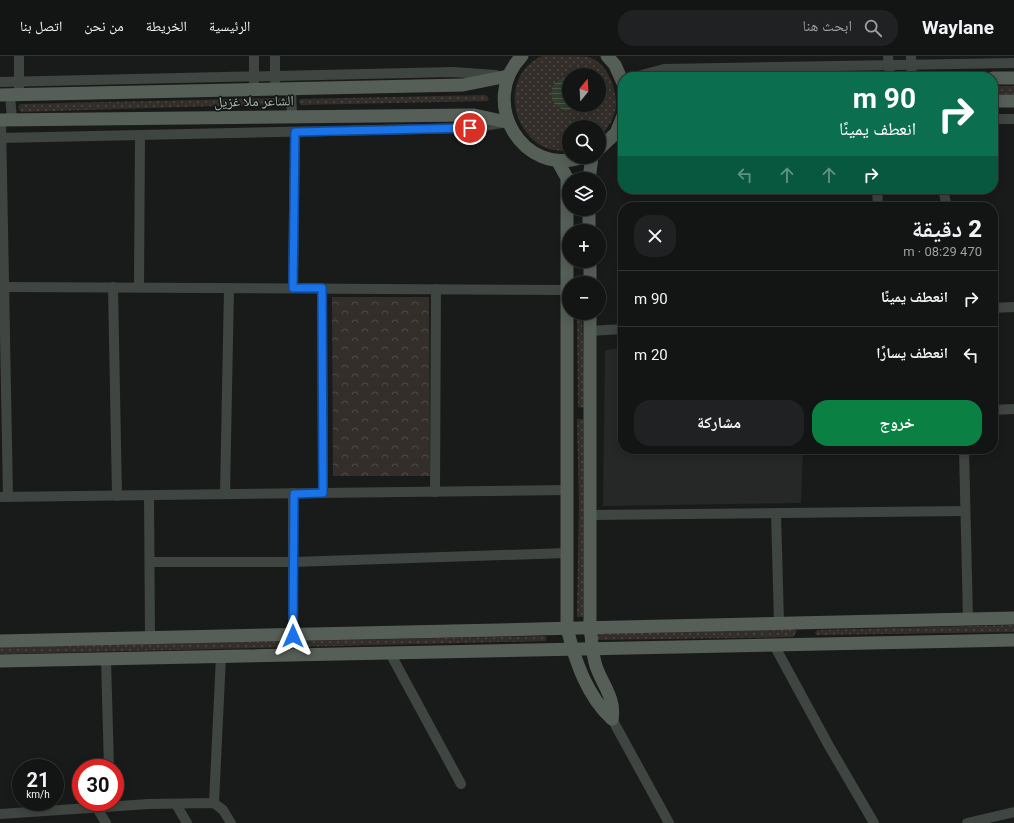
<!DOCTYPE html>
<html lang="ar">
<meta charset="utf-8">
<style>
:root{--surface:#131414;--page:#202122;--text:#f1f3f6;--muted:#9d9ea0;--line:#323334;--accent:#0b8043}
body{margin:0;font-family:Roboto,"Noto Naskh Arabic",sans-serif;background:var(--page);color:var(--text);direction:rtl;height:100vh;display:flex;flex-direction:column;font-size:15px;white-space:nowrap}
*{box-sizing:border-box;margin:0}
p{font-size:13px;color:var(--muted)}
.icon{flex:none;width:22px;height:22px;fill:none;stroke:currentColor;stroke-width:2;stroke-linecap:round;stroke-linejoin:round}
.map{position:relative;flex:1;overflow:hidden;direction:ltr}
.panel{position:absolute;left:618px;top:146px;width:380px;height:252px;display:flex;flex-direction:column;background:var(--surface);border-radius:16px;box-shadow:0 2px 10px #0003,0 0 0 1px var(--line);direction:rtl}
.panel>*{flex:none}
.top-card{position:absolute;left:618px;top:16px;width:380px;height:122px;border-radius:16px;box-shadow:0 2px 10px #0003,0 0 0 1px var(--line);direction:rtl;background:#0b6e4f;color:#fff;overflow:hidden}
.needle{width:26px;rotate:18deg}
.buttons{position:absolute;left:562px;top:12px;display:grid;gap:8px}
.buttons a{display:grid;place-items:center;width:44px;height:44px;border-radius:50%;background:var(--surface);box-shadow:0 2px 10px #0003,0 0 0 1px var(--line);font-size:20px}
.speed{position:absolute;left:12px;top:703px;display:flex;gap:8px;font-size:20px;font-weight:700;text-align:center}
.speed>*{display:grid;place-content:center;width:52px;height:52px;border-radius:50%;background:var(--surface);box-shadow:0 2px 10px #0003,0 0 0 1px var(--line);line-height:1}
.speed small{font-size:10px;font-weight:400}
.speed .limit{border:6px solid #d22;background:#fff;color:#111}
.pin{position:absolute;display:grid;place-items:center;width:34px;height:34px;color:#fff;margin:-17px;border:2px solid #fff;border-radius:50%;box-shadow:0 1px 4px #0007}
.me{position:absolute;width:44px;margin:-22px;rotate:0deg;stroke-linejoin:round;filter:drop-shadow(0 0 3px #0008)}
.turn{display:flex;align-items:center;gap:14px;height:84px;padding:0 16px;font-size:18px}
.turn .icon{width:52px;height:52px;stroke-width:2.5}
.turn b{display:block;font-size:28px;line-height:34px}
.lanes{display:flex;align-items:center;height:38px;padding:0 16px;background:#0003;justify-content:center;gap:20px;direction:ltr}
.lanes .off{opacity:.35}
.round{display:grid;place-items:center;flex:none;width:42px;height:42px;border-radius:16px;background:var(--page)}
.summary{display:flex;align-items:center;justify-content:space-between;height:68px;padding:0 16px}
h1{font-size:24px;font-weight:800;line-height:30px}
.cta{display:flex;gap:8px;margin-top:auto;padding:8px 16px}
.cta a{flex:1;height:46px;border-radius:16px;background:var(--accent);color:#fff;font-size:16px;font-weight:800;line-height:46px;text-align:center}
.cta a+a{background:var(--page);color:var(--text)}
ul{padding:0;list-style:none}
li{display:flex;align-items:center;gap:12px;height:56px;padding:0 16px;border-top:1px solid var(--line)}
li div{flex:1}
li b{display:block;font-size:15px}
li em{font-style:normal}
header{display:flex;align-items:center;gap:24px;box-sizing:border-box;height:56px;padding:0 20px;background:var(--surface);border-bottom:1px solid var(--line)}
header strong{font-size:19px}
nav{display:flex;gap:22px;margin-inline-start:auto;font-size:14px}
.search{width:280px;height:36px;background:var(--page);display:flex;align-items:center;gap:10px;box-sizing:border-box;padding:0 14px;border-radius:16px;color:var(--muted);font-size:15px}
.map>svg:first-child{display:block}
.built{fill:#252826}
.grass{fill:url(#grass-dots);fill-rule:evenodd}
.forest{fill:url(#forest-crowns)}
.water{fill:url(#water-rules)}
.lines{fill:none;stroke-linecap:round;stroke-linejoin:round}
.minor{stroke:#3f4540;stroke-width:10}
.major{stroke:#565f57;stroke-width:13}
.route-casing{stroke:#114b97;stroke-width:10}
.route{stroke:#1a73e8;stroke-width:7}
.labels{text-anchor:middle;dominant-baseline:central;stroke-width:3;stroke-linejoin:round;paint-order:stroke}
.street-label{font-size:14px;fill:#abbbac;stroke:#141615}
</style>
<header>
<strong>Waylane</strong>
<div class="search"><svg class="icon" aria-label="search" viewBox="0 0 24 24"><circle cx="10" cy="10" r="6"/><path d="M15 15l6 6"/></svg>ابحث هنا</div>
<nav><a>الرئيسية</a><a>الخريطة</a><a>من نحن</a><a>اتصل بنا</a></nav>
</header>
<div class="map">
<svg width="1014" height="767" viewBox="0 0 1014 767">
<defs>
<pattern id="grass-dots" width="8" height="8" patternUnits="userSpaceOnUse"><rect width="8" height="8" fill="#332e29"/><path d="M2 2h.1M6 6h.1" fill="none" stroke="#4e4a45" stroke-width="1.8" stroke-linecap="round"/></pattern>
<pattern id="forest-crowns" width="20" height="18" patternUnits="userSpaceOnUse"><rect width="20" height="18" fill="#332e29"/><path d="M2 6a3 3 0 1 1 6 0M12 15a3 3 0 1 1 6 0" fill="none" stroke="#4e4a45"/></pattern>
<pattern id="water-rules" width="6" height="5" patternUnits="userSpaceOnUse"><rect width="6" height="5" fill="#313f2e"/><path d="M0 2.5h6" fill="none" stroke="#4c594a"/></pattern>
</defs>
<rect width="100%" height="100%" fill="#191b1a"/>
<path class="built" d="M623,292V393H803L801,447L603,450L605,294Z"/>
<g class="grass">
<path d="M542,0C552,0 580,0 589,1C607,7 617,32 616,50C615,62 608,71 601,80L599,82V71H569V95C558,95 546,94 537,87C507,65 506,16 542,0ZM569,19H599V49H569Z"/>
<rect x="993" y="30" width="21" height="8"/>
<path d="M486,39L489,43L487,45L301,49L299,47V44L301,43Z"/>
<path d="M283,42L285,46L284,48L21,56L18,51L20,48Z"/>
<path d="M577,257H582L585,352L578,351Z"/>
<path d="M577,363H583V561H577L579,448Z"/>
<path d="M1014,569V576L817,579L815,577L817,574Z"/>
<path d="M793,573L797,575L793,581L597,584L596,578Z"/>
<path d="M545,580L547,582L545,585L0,598V591Z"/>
</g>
<path class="forest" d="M332,241H429L430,420H333Z"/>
<path class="water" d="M565,21H569V49H580L571,54C554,55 546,40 555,27Z"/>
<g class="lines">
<g class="minor">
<path d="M888,0L890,21"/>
<path d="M911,0L912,21"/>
<path d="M634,21L664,13L1014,7"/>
<path d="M275,25V0"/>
<path d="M0,26L453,16L496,19"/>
<path d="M254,26V0"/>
<path d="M19,33V0"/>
<path d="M291,33L292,61"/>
<path d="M10,39L12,64"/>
<path d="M993,63H1014"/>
<path d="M1,64L8,441"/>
<path d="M0,82L470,72L502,67"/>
<path d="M877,133L878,151"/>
<path d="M943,133L947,151"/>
<path d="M5,231L567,234"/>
<path d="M113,231L117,440"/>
<path d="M139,231L140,79"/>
<path d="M293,232L295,76"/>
<path d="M322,233L323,437"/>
<path d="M993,252L1014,251"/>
<path d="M590,275L623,273"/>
<path d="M993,354L1014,353"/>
<path d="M964,393L968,563"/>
<path d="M435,436L436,233"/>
<path d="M225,438L229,232"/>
<path d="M149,439L150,583"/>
<path d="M0,441L567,434"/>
<path d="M776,457L779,566"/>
<path d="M590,459L965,455"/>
<path d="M150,506H293L567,497"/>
<path d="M293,580V437"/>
<path d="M774,589L829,690L874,767"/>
<path d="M390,597L461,728"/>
<path d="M106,603L109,712"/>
<path d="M612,663L669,767"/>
<path d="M214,747L221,600"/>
<path d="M176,748L187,767"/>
<path d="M97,752L106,767"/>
<path d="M0,758L149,748L214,747L223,754L231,767"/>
<path d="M967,767L1014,756"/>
</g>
<g class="major">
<path d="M522,0C478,45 522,122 583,101"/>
<path d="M607,0L615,9L623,27"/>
<path d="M993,22H1014"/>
<path d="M0,39L463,29L508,20"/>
<path d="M993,45H1014"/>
<path d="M0,64L474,59L507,66"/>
<path d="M599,93L616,77L623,60"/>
<path d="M557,104L567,122V572C575,605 587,640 612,663"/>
<path d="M589,123L592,101"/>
<path d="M589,153V175"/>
<path d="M590,205V227"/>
<path d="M590,257V572C592,584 592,598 596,610C602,628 616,643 612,663"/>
<path d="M0,585C338,580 676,568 1014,562"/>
<path d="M0,605L1014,584"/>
</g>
</g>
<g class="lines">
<g class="route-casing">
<path id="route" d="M293,580L294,438L323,437L322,232H293L295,76L470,72"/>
</g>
<use href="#route" class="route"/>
</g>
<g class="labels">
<g class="street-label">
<text transform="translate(254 45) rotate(-1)">الشاعر ملا غزيل</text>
</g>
</g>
</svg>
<div class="buttons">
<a><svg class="needle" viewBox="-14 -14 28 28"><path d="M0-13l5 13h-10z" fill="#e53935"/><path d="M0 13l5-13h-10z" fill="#9d9ea0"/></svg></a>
<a><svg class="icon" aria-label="search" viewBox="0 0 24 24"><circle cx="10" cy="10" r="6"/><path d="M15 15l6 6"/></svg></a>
<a><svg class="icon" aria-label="layers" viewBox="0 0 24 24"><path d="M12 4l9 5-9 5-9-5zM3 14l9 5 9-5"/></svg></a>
<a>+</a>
<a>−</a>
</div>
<div class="speed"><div>21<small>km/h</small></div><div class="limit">30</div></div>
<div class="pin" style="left:470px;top:72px;background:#d93025"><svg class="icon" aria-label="arrive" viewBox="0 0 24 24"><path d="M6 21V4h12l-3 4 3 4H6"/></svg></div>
<svg class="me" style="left:293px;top:580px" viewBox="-20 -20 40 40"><path d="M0-17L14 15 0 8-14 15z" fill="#1a73e8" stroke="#fff" stroke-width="4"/></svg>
<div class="top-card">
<div class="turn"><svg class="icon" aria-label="right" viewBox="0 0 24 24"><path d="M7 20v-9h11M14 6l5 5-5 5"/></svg><div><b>90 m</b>انعطف يمينًا</div></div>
<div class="lanes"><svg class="icon off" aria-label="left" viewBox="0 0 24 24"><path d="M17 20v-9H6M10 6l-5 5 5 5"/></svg><svg class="icon off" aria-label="ahead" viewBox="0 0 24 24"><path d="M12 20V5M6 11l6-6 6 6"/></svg><svg class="icon off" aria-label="ahead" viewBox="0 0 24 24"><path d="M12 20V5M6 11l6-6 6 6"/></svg><svg class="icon" aria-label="right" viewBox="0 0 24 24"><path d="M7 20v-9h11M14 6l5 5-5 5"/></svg></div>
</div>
<section class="panel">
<div class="summary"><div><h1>2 دقيقة</h1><p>470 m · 08:29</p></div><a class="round"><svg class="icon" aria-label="close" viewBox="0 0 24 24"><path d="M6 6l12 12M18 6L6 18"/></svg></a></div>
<ul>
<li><svg class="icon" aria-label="right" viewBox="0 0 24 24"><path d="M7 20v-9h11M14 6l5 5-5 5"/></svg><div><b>انعطف يمينًا</b></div><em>90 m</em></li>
<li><svg class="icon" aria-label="left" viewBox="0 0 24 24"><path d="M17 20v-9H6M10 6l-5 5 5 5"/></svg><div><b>انعطف يسارًا</b></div><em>20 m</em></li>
</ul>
<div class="cta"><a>خروج</a><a>مشاركة</a></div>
</section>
</div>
